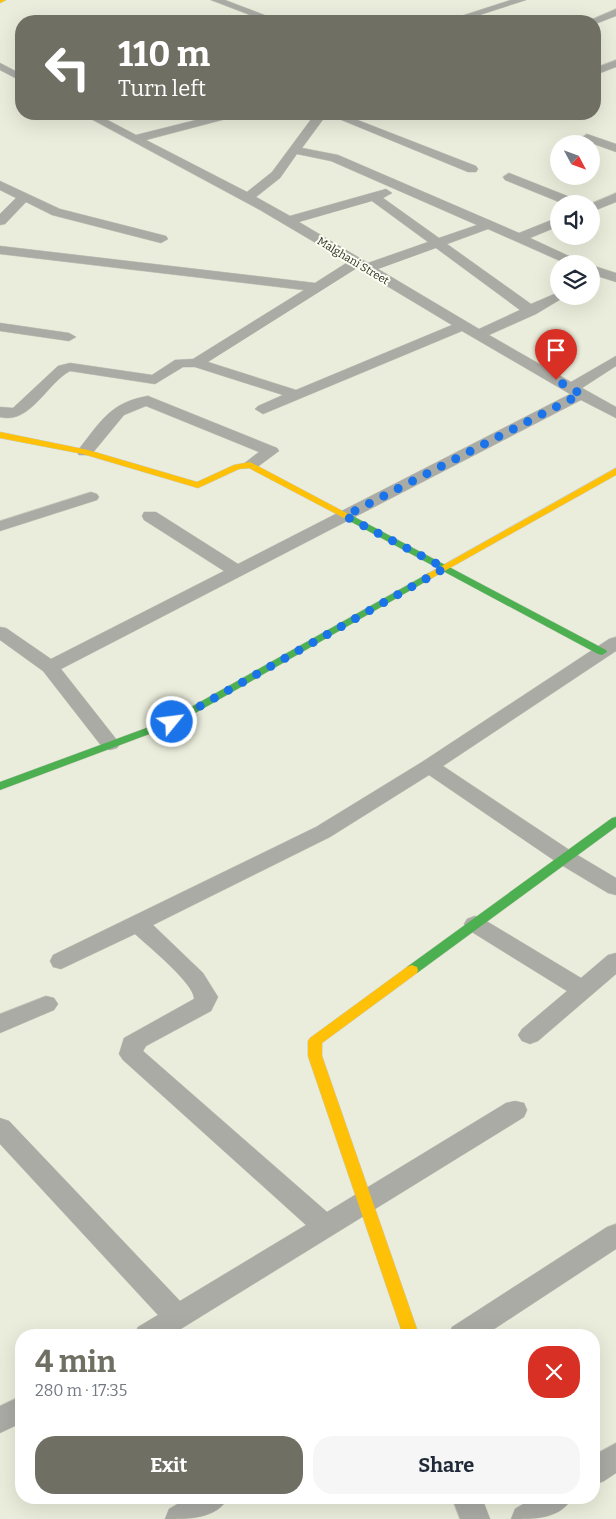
<!DOCTYPE html>
<meta charset="utf-8">
<style>
:root{--surface:#fff;--page:#f6f6f7;--text:#1f2937;--muted:#747a83;--accent:#6f7063}
body{margin:0;font-family:Bitter,serif;background:var(--page);color:var(--text);height:100vh;display:flex;flex-direction:column;font-size:19px;white-space:nowrap}
*{box-sizing:border-box;margin:0}
p{font-size:16px;color:var(--muted)}
.icon{flex:none;width:28px;height:28px;fill:none;stroke:currentColor;stroke-width:2;stroke-linecap:round;stroke-linejoin:round}
.map{position:relative;flex:1;overflow:hidden}
.details{position:absolute;left:15px;top:1329px;width:585px;height:175px;display:flex;flex-direction:column;background:var(--surface);border-radius:20px;box-shadow:0 5px 20px #0002}
.details>*{flex:none}
.top-card{position:absolute;left:15px;top:15px;width:586px;height:105px;border-radius:20px;box-shadow:0 5px 20px #0002;background:#6f7063;color:#fff;overflow:hidden}
.needle{width:32px;rotate:131deg}
.fabs{position:absolute;left:550px;top:135px;display:grid;gap:10px}
.fabs a{display:grid;place-items:center;width:50px;height:50px;border-radius:50%;background:var(--surface);box-shadow:0 5px 20px #0002;font-size:25px}
.pin{position:absolute;display:grid;place-items:center;width:42px;height:42px;color:#fff;margin:-51px -21px;border-radius:50% 50% 50% 0;rotate:-45deg;box-shadow:0 0 5px #0007}
.pin .icon{rotate:45deg}
.me{position:absolute;width:55px;margin:-28px;rotate:61deg;stroke-linejoin:round;filter:drop-shadow(0 0 4px #0008)}
.turn{display:flex;align-items:center;gap:18px;height:105px;padding:0 20px;font-size:22px}
.turn .icon{width:65px;height:65px;stroke-width:2.5}
.turn b{display:block;font-size:35px;line-height:42px}
.round{display:grid;place-items:center;flex:none;width:52px;height:52px;border-radius:20px;background:var(--page)}
.headline{display:flex;align-items:center;justify-content:space-between;height:85px;padding:0 20px}
h1{font-size:30px;font-weight:700;line-height:38px;color:var(--accent)}
.action{display:flex;gap:10px;margin-top:auto;padding:10px 20px}
.action a{flex:1;height:58px;border-radius:20px;background:var(--accent);color:#fff;font-size:20px;font-weight:700;line-height:58px;text-align:center}
.action a+a{background:var(--page);color:var(--text)}
.map>svg:first-child{display:block}
.lines{fill:none;stroke-linecap:round;stroke-linejoin:round}
.street-casing{stroke:#c8c9bc;stroke-width:1}
.fast-casing{stroke:#c8c9bc;stroke-width:1}
.slow-casing{stroke:#c8c9bc;stroke-width:1}
.street{fill:#aaaba5;fill-rule:evenodd}
.fast{fill:#4caf50;fill-rule:evenodd}
.slow{fill:#ffc107;fill-rule:evenodd}
.route{stroke:#1a73e8;stroke-width:9;stroke-dasharray:0 16.2}
.labels{text-anchor:middle;dominant-baseline:central;stroke-width:4;stroke-linejoin:round;paint-order:stroke}
.far-street-label{font-size:11px;fill:#2c2d22;stroke:#fdfef3}
</style>
<div class="map">
<svg width="616" height="1519" viewBox="0 0 616 1519">
<rect width="100%" height="100%" fill="#ebeddc"/>
<g class="lines">
<g class="street-casing">
<g id="street">
<path d="M211,0H225L280,21H266Z"/>
<path d="M511,0H526L461,21H446Z"/>
<path d="M616,9V16L595,24V21H588Z"/>
<path d="M616,60V67L595,75V68Z"/>
<path d="M0,63L21,74V81L0,70Z"/>
<path d="M82,114H96L136,135L220,114H239L237,116L146,140L247,192L272,172L315,114H342L476,166L478,169L476,172H468L327,114L302,148L338,155L519,233L559,217V226L530,238L586,264H567L488,229L447,244L531,304L559,292V296H566L536,314L489,335L571,382L616,356V366L582,388L616,407V418L581,400L61,669L120,744L117,748L110,750L103,748L43,671L0,640V627L6,628L51,659L224,571L144,520L142,516L144,512H156L238,564L570,394L462,331L263,414L255,409L258,406L283,395L195,367H183L155,384L70,371C47,383 30,425 0,417V407L13,408L58,366L70,363L152,375L175,360L193,359L304,290L0,254V246L315,283L348,262L260,210ZM297,154L331,161L477,225L439,238L383,198L392,193L386,189L290,216L256,197L280,178ZM372,201L428,242L368,263L299,222ZM436,248L520,310L479,329L378,269ZM357,268L452,325L296,390L208,362Z"/>
<path d="M587,134L616,144V152L583,140L581,138Z"/>
<path d="M509,173L580,201L582,204H564L505,180L503,177Z"/>
<path d="M0,181L60,209L166,236L168,239L161,243L52,215L26,202L5,224L0,225V214L16,198L0,190Z"/>
<path d="M616,193V202L591,212L590,204Z"/>
<path d="M591,265L616,273V282L591,274Z"/>
<path d="M0,323L69,333L76,337L69,341L0,331Z"/>
<path d="M148,396L277,448L279,451L256,468H244L242,465L259,452L146,406L124,415L91,455H79L77,452L79,449C101,421 111,402 148,396Z"/>
<path d="M91,492L97,494L99,497L97,500L0,531V521Z"/>
<path d="M616,637V651L443,766L574,853L616,878V895L608,893L558,863L429,775L330,837L153,925L203,973L218,997L211,1011L146,1046L143,1051L327,1212L506,1103L515,1101L524,1103L527,1110L524,1117L171,1335H134L138,1327L158,1315L0,1144V1118L9,1121L180,1301L306,1225L123,1060L119,1054L124,1038L194,999C196,985 147,945 135,934L61,969L53,967L50,961L53,955L316,827L422,762L609,639Z"/>
<path d="M475,916L483,919L581,978L608,955L616,953V974L538,1041L530,1044L522,1041L518,1035L522,1029L567,991L467,929L464,924L467,919Z"/>
<path d="M46,996L54,998L58,1004L54,1010L0,1033V1014Z"/>
<path d="M616,1224V1249L485,1335H448L452,1327L607,1227Z"/>
<path d="M21,1396V1423L0,1433V1406Z"/>
<path d="M616,1443V1473L604,1481L594,1485V1455Z"/>
<path d="M188,1498H228C216,1519 189,1519 165,1519L169,1509Z"/>
<path d="M452,1498H482L490,1519H460Z"/>
<path d="M533,1498H572C560,1519 535,1519 511,1519L515,1509Z"/>
</g>
</g>
<g class="fast-casing">
<g id="fast">
<path d="M347,513L606,650L607,652L602,655L598,654L344,518V514Z"/>
<path d="M429,573L432,574L434,576L432,578L176,724L0,790V782L168,720Z"/>
<path d="M616,817V827L417,973H407L406,970L407,967L612,818Z"/>
</g>
</g>
<g class="slow-casing">
<g id="slow">
<path d="M0,0H6L0,3Z"/>
<path d="M0,432L88,450L197,482L234,465L250,462L352,516L350,518H344L249,468L239,469L198,488L83,454L0,438Z"/>
<path d="M616,468V475L432,578H426L424,576Z"/>
<path d="M412,965L417,967L418,970L417,973L322,1043V1056L419,1335H403L308,1056V1041L310,1038L407,967Z"/>
</g>
</g>
<use href="#street" class="street"/>
<use href="#fast" class="fast"/>
<use href="#slow" class="slow"/>
</g>
<g class="lines">
<path class="route" d="M172,722L445,568L345,516L581,394L556,380"/>
</g>
<g class="labels">
<g class="far-street-label">
<text transform="translate(353 261) rotate(31)">Malghani Street</text>
</g>
</g>
</svg>
<div class="fabs">
<a><svg class="needle" viewBox="-14 -14 28 28"><path d="M0-13l5 13h-10z" fill="#e53935"/><path d="M0 13l5-13h-10z" fill="#747a83"/></svg></a>
<a><svg class="icon" aria-label="sound" viewBox="0 0 24 24"><path d="M4 9h4l5-4v14l-5-4H4zM17 9q2 3 0 6"/></svg></a>
<a><svg class="icon" aria-label="layers" viewBox="0 0 24 24"><path d="M12 4l9 5-9 5-9-5zM3 14l9 5 9-5"/></svg></a>
</div>
<div class="pin" style="left:556px;top:380px;background:#d93025"><svg class="icon" aria-label="arrive" viewBox="0 0 24 24"><path d="M6 21V4h12l-3 4 3 4H6"/></svg></div>
<svg class="me" style="left:172px;top:722px" viewBox="-20 -20 40 40"><circle r="17" fill="#1a73e8" stroke="#fff" stroke-width="3"/><path d="M0-11L8 9 0 5-8 9z" fill="#fff"/></svg>
<div class="top-card">
<div class="turn"><svg class="icon" aria-label="left" viewBox="0 0 24 24"><path d="M17 20v-9H6M10 6l-5 5 5 5"/></svg><div><b>110 m</b>Turn left</div></div>
</div>
<section class="details">
<div class="headline"><div><h1>4 min</h1><p>280 m · 17:35</p></div><a class="round" style="background:#d93025;color:#fff"><svg class="icon" aria-label="close" viewBox="0 0 24 24"><path d="M6 6l12 12M18 6L6 18"/></svg></a></div>
<div class="action"><a>Exit</a><a>Share</a></div>
</section>
</div>
